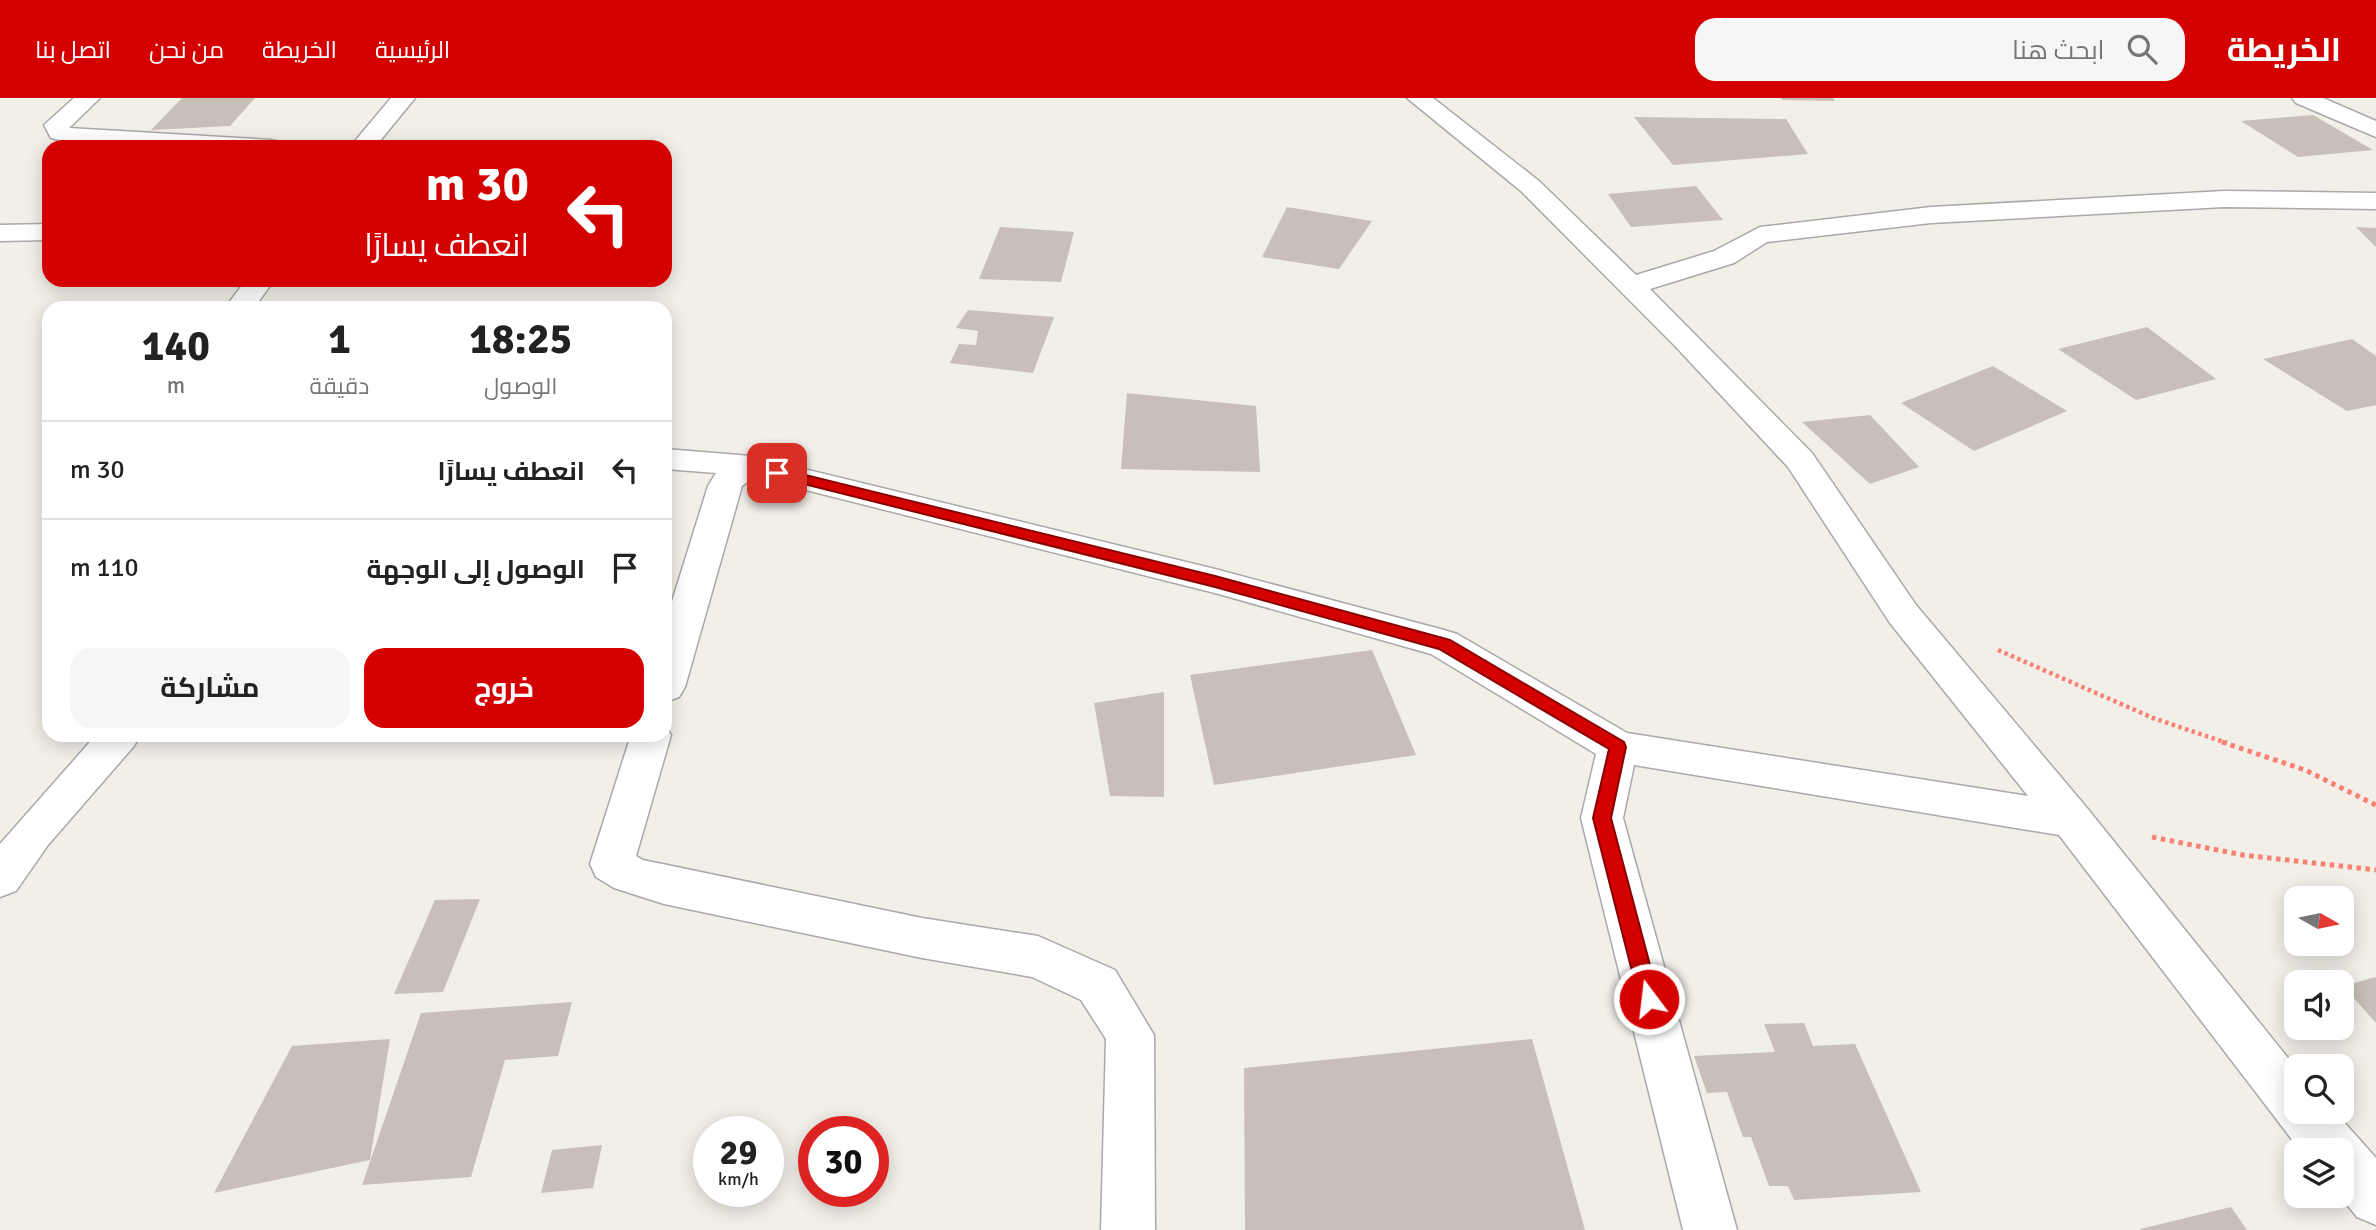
<!DOCTYPE html>
<html lang="ar">
<meta charset="utf-8">
<style>
:root{--surface:#fff;--page:#f6f6f6;--text:#222;--muted:#767676;--line:#e0e0e0;--accent:#d40000}
body{margin:0;font-family:Signika,Cairo,sans-serif;background:var(--page);color:var(--text);direction:rtl;height:100vh;display:flex;flex-direction:column;font-size:26px;white-space:nowrap}
*{box-sizing:border-box;margin:0}
p{font-size:23px;color:var(--muted)}
.icon{flex:none;width:38px;height:38px;fill:none;stroke:currentColor;stroke-width:2;stroke-linecap:round;stroke-linejoin:round}
.map{position:relative;flex:1;overflow:hidden;direction:ltr}
.side{position:absolute;left:42px;top:203px;width:630px;height:441px;display:flex;flex-direction:column;background:var(--surface);border-radius:21px;box-shadow:0 4px 18px #0003;direction:rtl}
.side>*{flex:none}
.guide{position:absolute;left:42px;top:42px;width:630px;height:147px;border-radius:21px;box-shadow:0 4px 18px #0003;direction:rtl;background:#d40000;color:#fff;overflow:hidden}
.needle{width:46px;rotate:99deg}
.buttons{position:absolute;left:2284px;top:788px;display:grid;gap:14px}
.buttons a{display:grid;place-items:center;width:70px;height:70px;border-radius:14px;background:var(--surface);box-shadow:0 4px 18px #0003;font-size:35px}
.speed{position:absolute;left:693px;top:1018px;display:flex;gap:14px;font-size:35px;font-weight:700;text-align:center}
.speed>*{display:grid;place-content:center;width:91px;height:91px;border-radius:50%;background:var(--surface);box-shadow:0 4px 18px #0003;line-height:1}
.speed small{font-size:18px;font-weight:400}
.speed .limit{border:10px solid #d22;background:#fff;color:#111}
.pin{position:absolute;display:grid;place-items:center;width:60px;height:60px;color:#fff;margin:-30px;border-radius:14px;box-shadow:0 4px 10px #0006}
.me{position:absolute;width:77px;margin:-38px;rotate:345deg;stroke-linejoin:round;filter:drop-shadow(0 0 5px #0008)}
.turn{display:flex;align-items:center;gap:24px;height:147px;padding:0 28px;font-size:32px}
.turn .icon{width:91px;height:91px;stroke-width:2.5}
.turn b{display:block;font-size:49px;line-height:60px}
.eta{display:flex;justify-content:space-evenly;align-items:center;height:119px;text-align:center}
.eta b{font-size:42px;font-weight:700;line-height:49px}
.cta{display:flex;gap:14px;margin-top:auto;padding:14px 28px}
.cta a{flex:1;height:80px;border-radius:21px;background:var(--accent);color:#fff;font-size:28px;font-weight:700;line-height:80px;text-align:center}
.cta a+a{background:var(--page);color:var(--text)}
ul{padding:0;list-style:none}
li{display:flex;align-items:center;gap:21px;height:98px;padding:0 28px;border-top:2px solid var(--line)}
li div{flex:1}
li b{display:block;font-size:26px}
li em{font-style:normal}
header{display:flex;align-items:center;gap:42px;box-sizing:border-box;height:98px;padding:0 35px;background:var(--accent);color:#fff}
header strong{font-size:33px}
nav{display:flex;gap:38px;margin-inline-start:auto;font-size:24px}
.search{width:490px;height:63px;background:var(--page);display:flex;align-items:center;gap:18px;box-sizing:border-box;padding:0 24px;border-radius:21px;color:var(--muted);font-size:26px}
.map>svg:first-child{display:block}
.building{fill:#c7bfb8}
.lines{fill:none;stroke-linecap:round;stroke-linejoin:round}
.minor-casing{stroke:#a9a9a9;stroke-width:3}
.path-far1{stroke:#fa8072;stroke-width:4.5;stroke-dasharray:3.5 3.5;stroke-linecap:butt}
.path{stroke:#fa8072;stroke-width:5;stroke-dasharray:4.5 4.5;stroke-linecap:butt}
.minor{fill:#fff;fill-rule:evenodd}
.route{fill:#d40000;stroke:#8a0000;stroke-width:2}
</style>
<header>
<strong>الخريطة</strong>
<div class="search"><svg class="icon" aria-label="search" viewBox="0 0 24 24"><circle cx="10" cy="10" r="6"/><path d="M15 15l6 6"/></svg>ابحث هنا</div>
<nav><a>الرئيسية</a><a>الخريطة</a><a>من نحن</a><a>اتصل بنا</a></nav>
</header>
<div class="map">
<svg width="2376" height="1132" viewBox="0 0 2376 1132">
<rect width="100%" height="100%" fill="#f2efe9"/>
<g class="building">
<path d="M182,0H255L230,28L151,32Z"/>
<path d="M1782,0H1833L1835,3L1782,2Z"/>
<path d="M2313,17L2373,52L2298,59L2241,23Z"/>
<path d="M1634,19L1786,21L1808,56L1673,67Z"/>
<path d="M1696,88L1723,122L1631,129L1608,96Z"/>
<path d="M1287,109L1372,123L1339,171L1262,159Z"/>
<path d="M1000,129L1074,134L1061,184L979,181Z"/>
<path d="M2356,129L2376,130V149Z"/>
<path d="M968,212L1054,219L1033,275L950,265L959,246L976,247L978,233L956,230Z"/>
<path d="M2147,229L2216,281L2136,302L2058,251Z"/>
<path d="M2352,241L2376,258V307L2347,313L2263,261Z"/>
<path d="M1993,268L2067,313L1974,353L1901,305Z"/>
<path d="M1127,295L1256,308L1260,374L1121,371Z"/>
<path d="M1870,317L1919,369L1870,386L1802,324Z"/>
<path d="M1372,552L1416,657L1214,687L1190,577Z"/>
<path d="M1164,594V699L1110,698L1094,605Z"/>
<path d="M480,801L443,894L394,896L435,802Z"/>
<path d="M2376,879V925L2343,888Z"/>
<path d="M572,904L558,958L505,962L471,1079L362,1087L421,915Z"/>
<path d="M1804,925L1813,948L1855,946L1921,1094L1794,1102L1788,1088H1769L1751,1039H1743L1727,994L1707,995L1694,958L1775,954L1764,926Z"/>
<path d="M390,941L370,1062L214,1095L292,948Z"/>
<path d="M1532,941L1585,1132H1245L1244,970Z"/>
<path d="M602,1047L593,1090L541,1095L552,1052Z"/>
<path d="M2231,1109L2247,1132H2141L2140,1131Z"/>
</g>
<g class="lines">
<g class="minor-casing">
<g id="minor">
<path d="M74,0H100L69,30L271,42L280,44L283,49C210,49 122,58 51,40L44,27Z"/>
<path d="M391,0H415L375,49H350Z"/>
<path d="M1407,0H1433L1539,83L1636,177L1714,153L1760,129L1931,109L2224,93L2376,95V111L2224,109L1931,125L1767,144L1734,165L1650,191L1812,355L1916,507L2087,710L2296,970V1013H2334L2376,1060V1127L2357,1119L2339,1097H2342V1052H2300L2059,737L1634,667L1623,720L1737,1132H1683L1581,720L1596,656L1431,556L1215,495L754,379L742,388L685,589L679,599L665,604V526L708,388L716,375L665,371V351L751,358L1215,471L1444,532L1457,536L1627,635L2028,698L1890,525L1788,369L1676,249L1521,93Z"/>
<path d="M2292,0H2323L2376,23V39L2296,5Z"/>
<path d="M49,126V142L0,143V127Z"/>
<path d="M246,182H274L254,210H225Z"/>
<path d="M665,626L671,637L636,758L643,762L922,820L1038,838L1115,872L1154,937L1155,1132H1101L1106,941L1081,902L1032,879L922,860L664,806L614,790L596,779L590,766L631,637H665Z"/>
<path d="M96,637H140L134,648L48,747L16,793L0,799V746Z"/>
</g>
</g>
<path class="path-far1" d="M1998,552L2153,620L2227,645"/>
<g class="path">
<path d="M2222,644L2305,672L2376,707"/>
<path d="M2152,739L2243,757L2376,772"/>
</g>
<use href="#minor" class="minor"/>
</g>
<path class="route" d="M777,370L1215,478L1450,542L1624,644L1626,649L1611,720L1659,901L1656,907L1649,909L1642,907L1639,901L1593,720L1609,651L1439,551L1215,489L772,378V372Z"/>
</svg>
<div class="buttons">
<a><svg class="needle" viewBox="-14 -14 28 28"><path d="M0-13l5 13h-10z" fill="#e53935"/><path d="M0 13l5-13h-10z" fill="#767676"/></svg></a>
<a><svg class="icon" aria-label="sound" viewBox="0 0 24 24"><path d="M4 9h4l5-4v14l-5-4H4zM17 9q2 3 0 6"/></svg></a>
<a><svg class="icon" aria-label="search" viewBox="0 0 24 24"><circle cx="10" cy="10" r="6"/><path d="M15 15l6 6"/></svg></a>
<a><svg class="icon" aria-label="layers" viewBox="0 0 24 24"><path d="M12 4l9 5-9 5-9-5zM3 14l9 5 9-5"/></svg></a>
</div>
<div class="speed"><div>29<small>km/h</small></div><div class="limit">30</div></div>
<div class="pin" style="left:777px;top:375px;background:#d93025"><svg class="icon" aria-label="arrive" viewBox="0 0 24 24"><path d="M6 21V4h12l-3 4 3 4H6"/></svg></div>
<svg class="me" style="left:1649px;top:901px" viewBox="-20 -20 40 40"><circle r="17" fill="#d40000" stroke="#fff" stroke-width="3"/><path d="M0-11L8 9 0 5-8 9z" fill="#fff"/></svg>
<div class="guide">
<div class="turn"><svg class="icon" aria-label="left" viewBox="0 0 24 24"><path d="M17 20v-9H6M10 6l-5 5 5 5"/></svg><div><b>30 m</b>انعطف يسارًا</div></div>
</div>
<section class="side">
<div class="eta">
<div><b>18:25</b><p>الوصول</p></div>
<div><b>1</b><p>دقيقة</p></div>
<div><b>140</b><p>m</p></div>
</div>
<ul>
<li><svg class="icon" aria-label="left" viewBox="0 0 24 24"><path d="M17 20v-9H6M10 6l-5 5 5 5"/></svg><div><b>انعطف يسارًا</b></div><em>30 m</em></li>
<li><svg class="icon" aria-label="arrive" viewBox="0 0 24 24"><path d="M6 21V4h12l-3 4 3 4H6"/></svg><div><b>الوصول إلى الوجهة</b></div><em>110 m</em></li>
</ul>
<div class="cta"><a>خروج</a><a>مشاركة</a></div>
</section>
</div>
